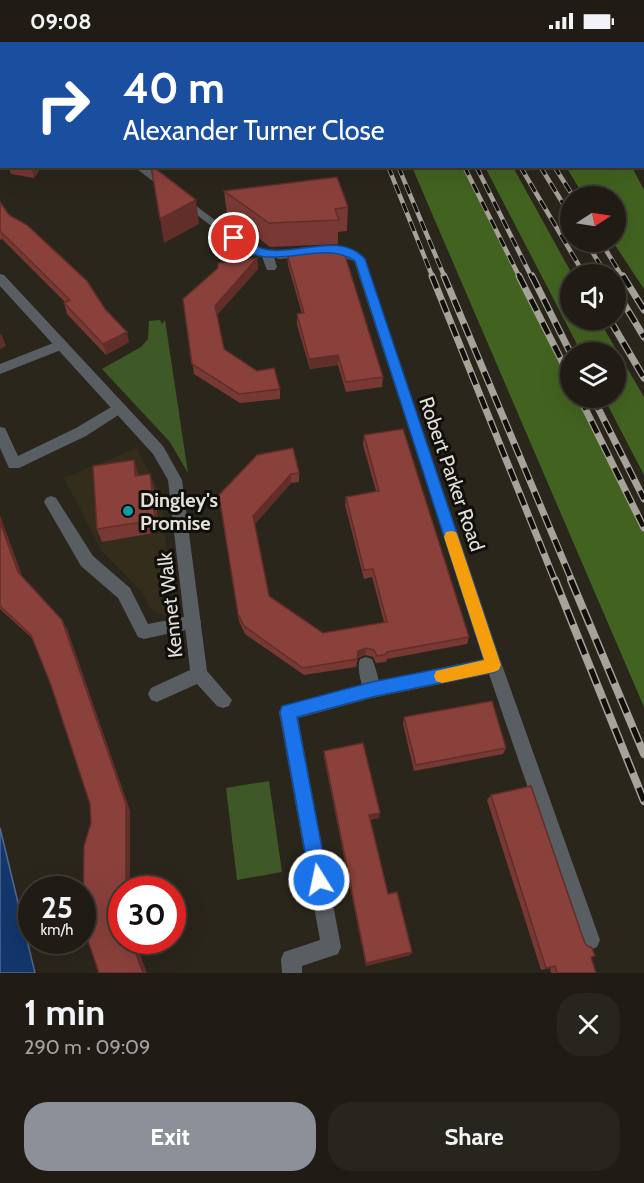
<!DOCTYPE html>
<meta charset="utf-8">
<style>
:root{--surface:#201c15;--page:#28251e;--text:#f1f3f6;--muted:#a2a1a0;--line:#3d3a34;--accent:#8c9099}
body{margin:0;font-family:Cabin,sans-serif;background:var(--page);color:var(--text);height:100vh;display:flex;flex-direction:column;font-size:22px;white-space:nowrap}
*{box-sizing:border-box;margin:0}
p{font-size:20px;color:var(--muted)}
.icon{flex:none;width:33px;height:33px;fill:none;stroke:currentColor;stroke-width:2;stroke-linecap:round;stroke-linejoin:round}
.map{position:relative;height:931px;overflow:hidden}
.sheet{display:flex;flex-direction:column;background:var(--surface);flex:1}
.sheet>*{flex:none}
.banner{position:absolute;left:0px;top:0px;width:645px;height:126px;box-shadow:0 6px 24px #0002,0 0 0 2px var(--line);background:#1a4fa0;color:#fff;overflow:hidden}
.needle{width:39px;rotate:78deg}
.fabs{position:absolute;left:560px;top:144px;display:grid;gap:12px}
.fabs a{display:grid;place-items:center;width:66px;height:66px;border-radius:50%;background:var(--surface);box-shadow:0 6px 24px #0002,0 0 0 2px var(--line);font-size:30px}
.speed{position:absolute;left:18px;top:834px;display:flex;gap:12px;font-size:30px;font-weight:700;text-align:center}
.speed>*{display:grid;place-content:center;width:78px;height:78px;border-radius:50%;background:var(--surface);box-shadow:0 6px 24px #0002,0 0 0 2px var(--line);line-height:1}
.speed small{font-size:15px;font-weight:400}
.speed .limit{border:9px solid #d22;background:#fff;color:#111}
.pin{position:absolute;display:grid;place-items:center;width:51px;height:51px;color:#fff;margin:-26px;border:3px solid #fff;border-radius:50%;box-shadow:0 2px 6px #0007}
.me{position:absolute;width:66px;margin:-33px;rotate:350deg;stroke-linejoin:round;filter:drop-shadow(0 0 4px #0008)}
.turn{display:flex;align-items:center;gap:21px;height:126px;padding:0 24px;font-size:27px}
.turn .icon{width:78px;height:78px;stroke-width:2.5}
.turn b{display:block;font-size:42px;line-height:51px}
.round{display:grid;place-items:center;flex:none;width:63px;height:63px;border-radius:24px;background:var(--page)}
.summary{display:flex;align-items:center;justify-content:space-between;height:102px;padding:0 24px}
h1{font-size:36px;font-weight:700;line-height:45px}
.action{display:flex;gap:12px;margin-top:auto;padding:12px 24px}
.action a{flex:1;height:69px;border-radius:24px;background:var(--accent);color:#fff;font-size:24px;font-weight:700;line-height:69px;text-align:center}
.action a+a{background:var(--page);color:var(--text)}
.status{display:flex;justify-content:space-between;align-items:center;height:42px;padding:0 30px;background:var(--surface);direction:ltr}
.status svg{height:16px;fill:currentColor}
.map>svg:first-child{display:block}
.education{fill:#352d1c}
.green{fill:#3f5827}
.forest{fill:#426320}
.water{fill:#13366c;stroke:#52698d;stroke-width:1.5}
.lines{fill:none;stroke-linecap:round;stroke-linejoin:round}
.service{fill:#595e62;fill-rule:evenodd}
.minor{fill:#595e62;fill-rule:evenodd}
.rail-far2-casing{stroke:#a6a39b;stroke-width:4.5}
.rail-far1-casing{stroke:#a6a39b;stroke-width:7}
.rail-casing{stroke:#a6a39b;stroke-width:8}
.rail-far2{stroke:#110f0b;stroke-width:3;stroke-dasharray:10;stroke-linecap:butt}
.rail-far1{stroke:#110f0b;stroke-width:4.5;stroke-dasharray:13;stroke-linecap:butt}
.rail{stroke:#110f0b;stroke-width:5;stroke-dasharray:16;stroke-linecap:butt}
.wall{fill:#783833}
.shaded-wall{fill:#612e29}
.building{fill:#8b413b;stroke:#612e29;stroke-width:1.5}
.route{fill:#1a73e8;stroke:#114b97;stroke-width:1.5}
.slow{fill:#f59e0b}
.culture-dot{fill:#0f9aa8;stroke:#110f0b;stroke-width:2}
.labels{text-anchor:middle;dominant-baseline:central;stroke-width:6;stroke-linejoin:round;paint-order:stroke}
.street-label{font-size:20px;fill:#e4e1da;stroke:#110f0b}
.poi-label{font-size:20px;font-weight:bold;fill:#e4e1da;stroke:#110f0b;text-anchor:start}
</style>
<div class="status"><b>09:08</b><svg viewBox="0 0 49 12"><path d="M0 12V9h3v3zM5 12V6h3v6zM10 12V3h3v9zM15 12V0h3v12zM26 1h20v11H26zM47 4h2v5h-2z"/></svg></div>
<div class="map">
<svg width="644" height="931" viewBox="0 0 644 931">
<rect width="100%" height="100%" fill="#2a261c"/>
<path class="education" d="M136,406L162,454L171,576L152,568L140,548L102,509L64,436Z"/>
<g class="green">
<path d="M160,278L162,282L165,278L188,431L170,400L102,327L141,305L148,297L149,279Z"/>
<path d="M269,739L282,830L237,838L226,746Z"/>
</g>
<g class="forest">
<path d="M412,125H465L570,337V356H579L644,488V665Z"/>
<path d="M485,125H513L572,232H570V278H599L644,355V433L604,356H615V310H581Z"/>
<path d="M566,125H632L644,148V247L613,200L615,154H584Z"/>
</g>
<path class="water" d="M0,786L35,931H0Z"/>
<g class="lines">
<g class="service">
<rect x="85" y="0" width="10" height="2"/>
<path d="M251,0H261L262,2H252Z"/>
<path d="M552,0H562L563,2H553Z"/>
<path d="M267,208L273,212L277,225L275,228H267L261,212Z"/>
<path d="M61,298L66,300L68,303L66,306L0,332V322Z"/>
<path d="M118,361L125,366L123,370L86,394L19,426H9L0,406V385L5,386L18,414L76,386Z"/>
<path d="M51,454L56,456L93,514L130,546L148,582L193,573L199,575L201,580L199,585L144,597L138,595L118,556L81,524L44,460L46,456Z"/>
<path d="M366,615L372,617C376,627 382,644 378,654L372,656L366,654C362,644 356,627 360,617Z"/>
</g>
<g class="minor">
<path d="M623,0H633L634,2H624Z"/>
<rect x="0" y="96" width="2" height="6"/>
<path d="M133,124H146C172,144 239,202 267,207C297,213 342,190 365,217L502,623L600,898L597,905L590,908L583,905L580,898L489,632L372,656L298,676L341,905L338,912L302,924V931H282L281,917L284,910L320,898L279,670L282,664L372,640L484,617L354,219L332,212L280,217L244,209Z"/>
<path d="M0,232L4,233L163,404L182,438L207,629L232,658L229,664L223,666L217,664L197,642L157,660L151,658L148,652L151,646L190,628L168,438L153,412L0,244Z"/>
</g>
<g class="rail-far2-casing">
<g id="rail-far2">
<path d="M388,124L433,236"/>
<path d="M398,124L445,236"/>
<path d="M464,124L520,236"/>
<path d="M476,124L532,236"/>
<path d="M520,124L584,232"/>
<path d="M540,124L570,173"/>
<path d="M554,124L573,154"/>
<path d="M586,200L606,232"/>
<path d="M601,200L623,236"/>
</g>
</g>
<g class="rail-far1-casing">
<g id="rail-far1">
<path d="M432,234L555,539"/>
<path d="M444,234L572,539"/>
<path d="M519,234L570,335"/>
<path d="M532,234L570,310"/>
<path d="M623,234L644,268"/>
<path d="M615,247L644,295"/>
<path d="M610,278L644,336"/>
<path d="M580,356L644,486"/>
<path d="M593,356L644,457"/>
</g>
</g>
<g class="rail-casing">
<g id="rail">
<path d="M555,538L644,759"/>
<path d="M571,538L644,712"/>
</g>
</g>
<use href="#rail-far2" class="rail-far2"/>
<use href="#rail-far1" class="rail-far1"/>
<use href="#rail" class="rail"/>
</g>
<g class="wall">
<path d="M8,124H42L34,136L11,132Z"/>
<path d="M224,149L348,165L347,189L338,190V202L270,205L227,173Z"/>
<path d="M0,160L9,173L105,267L129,300L106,313L67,272L64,261H66L2,197L0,198Z"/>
<path d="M332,204L383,335L382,345L346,350L338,323L310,327L297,283V272H302L288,223L287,212H288V208Z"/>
<path d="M257,216L258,227L217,273L224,307L280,347V357L240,361L194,332L183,257Z"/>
<path d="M364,393L469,595L467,602L387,617L386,620L376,621L373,615L365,613L358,616L356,625L304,633L245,592L239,579L219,453L257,413L299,431V440L291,441L255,482L269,554L323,591L384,580L372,535L364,537L345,463L346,455L376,449L363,403Z"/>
<path d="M134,418L138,434L154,445L159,490L102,500L97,487Z"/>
<path d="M0,474L22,534L67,587L130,769V848H122V898H134L147,931H99L90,762L51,643L34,598L0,567Z"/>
<path d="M404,675L506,706L503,712L414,729L403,682Z"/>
<path d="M324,709L379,776L370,778L388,852L410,913L366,924L324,715Z"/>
<path d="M491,753L583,896L586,903L595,914L591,916L596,931H551L550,926L541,928L487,758Z"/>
</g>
<g class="shaded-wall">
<path d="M31,124H42L34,136Z"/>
<path d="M196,158L199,182L164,201L160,177Z"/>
<path d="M257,216L258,227L216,274L215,264Z"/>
<path d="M127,290L129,300L106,313L103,302Z"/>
<path d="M1,292L6,304L0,307V293Z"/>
<path d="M338,313V323L310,327L309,317Z"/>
<path d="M134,418L138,431L140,447L135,434Z"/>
<path d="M150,432L154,445L159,490L155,478Z"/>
<path d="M291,432V441L254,483L253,474Z"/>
<path d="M0,474L24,540L18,530L0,480Z"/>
<path d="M62,578L67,587L130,769V848H126Z"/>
<path d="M366,606L365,613L358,616L356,625L358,609Z"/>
<path d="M380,771L379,776L368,778L369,773Z"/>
<path d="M131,898H134L147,931H143Z"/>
<path d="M412,910L410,913L366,924V921Z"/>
</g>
<g class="building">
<rect x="101" y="0" width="97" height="2"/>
<path d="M151,124H152L196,158L160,177Z"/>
<path d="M337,135L348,165L335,167L339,178L269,181L224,149Z"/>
<path d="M0,160L9,173L27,183L87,239L105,267L127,290L103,302L64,261L70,258L0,189Z"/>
<path d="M332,204L343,207L383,335L346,340L338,313L309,317L297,272L304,271L287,212H293L288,208Z"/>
<path d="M257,216L215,264L224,307L257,329L274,326L280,347L239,352L192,322L183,257L218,226V221Z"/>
<path d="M403,387L469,595L387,610V612L377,614L374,608L366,606L358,609L357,617L303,626L244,584L238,572L219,453L257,413L293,406L299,431L291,432L253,474L269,554L323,591L387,580L373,527L364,528L346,455L379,449L364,393Z"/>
<path d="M134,418L135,434L150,432L155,478L97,487L93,424Z"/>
<path d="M0,480L18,530L62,578L126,762V848H122V898H131L143,931H99L83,884L84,804L91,781L90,762L51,643L31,593L0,564Z"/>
<path d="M492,659L506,706L416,723L404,675Z"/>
<path d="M363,701L380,771L369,773L388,852L397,850L412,910L366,921L324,709Z"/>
<path d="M531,744L583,896L586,903L592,906L595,914L591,915L596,931H557L555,924L546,926L491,753Z"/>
</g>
<path class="route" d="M234,193C246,197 255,207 269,208C300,212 341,190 365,217L501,623L499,628L494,630L372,655L297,675L328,838L325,844L319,847L313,844L310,838L280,670L282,664L372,640L484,618L355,219C319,194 265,238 229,196Z"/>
<path class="slow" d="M451,489L456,490L458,495L501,623L499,628L494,630L442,641L436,639L434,634L436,629L484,618L444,495L446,490Z"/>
<circle class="culture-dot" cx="128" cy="469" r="6"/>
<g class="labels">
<g class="street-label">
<text transform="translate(452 432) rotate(71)">Robert Parker Road</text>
<text transform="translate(170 563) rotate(-96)">Kennet Walk</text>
</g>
<g class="poi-label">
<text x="140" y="458">Dingley's<tspan x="140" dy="23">Promise</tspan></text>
</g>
</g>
</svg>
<div class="fabs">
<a><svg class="needle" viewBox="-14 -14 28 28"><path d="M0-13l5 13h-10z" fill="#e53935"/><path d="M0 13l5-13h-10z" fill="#a2a1a0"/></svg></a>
<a><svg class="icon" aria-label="sound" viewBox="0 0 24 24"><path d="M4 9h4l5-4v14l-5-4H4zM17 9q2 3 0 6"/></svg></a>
<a><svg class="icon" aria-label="layers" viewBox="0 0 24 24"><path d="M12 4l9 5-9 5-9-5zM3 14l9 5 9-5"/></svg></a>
</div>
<div class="speed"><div>25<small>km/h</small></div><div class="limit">30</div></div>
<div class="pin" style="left:234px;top:196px;background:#d93025"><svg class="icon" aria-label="arrive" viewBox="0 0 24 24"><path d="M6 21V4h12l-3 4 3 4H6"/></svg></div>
<svg class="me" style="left:319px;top:838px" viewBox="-20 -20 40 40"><circle r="17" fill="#1a73e8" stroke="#fff" stroke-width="3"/><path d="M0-11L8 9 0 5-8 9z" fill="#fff"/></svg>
<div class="banner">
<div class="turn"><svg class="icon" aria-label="right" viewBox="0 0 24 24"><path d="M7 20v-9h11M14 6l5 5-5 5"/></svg><div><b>40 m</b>Alexander Turner Close</div></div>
</div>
</div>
<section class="sheet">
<div class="summary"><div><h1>1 min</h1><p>290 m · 09:09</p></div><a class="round"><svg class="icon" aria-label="close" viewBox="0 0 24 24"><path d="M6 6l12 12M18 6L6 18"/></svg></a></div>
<div class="action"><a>Exit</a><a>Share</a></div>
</section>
